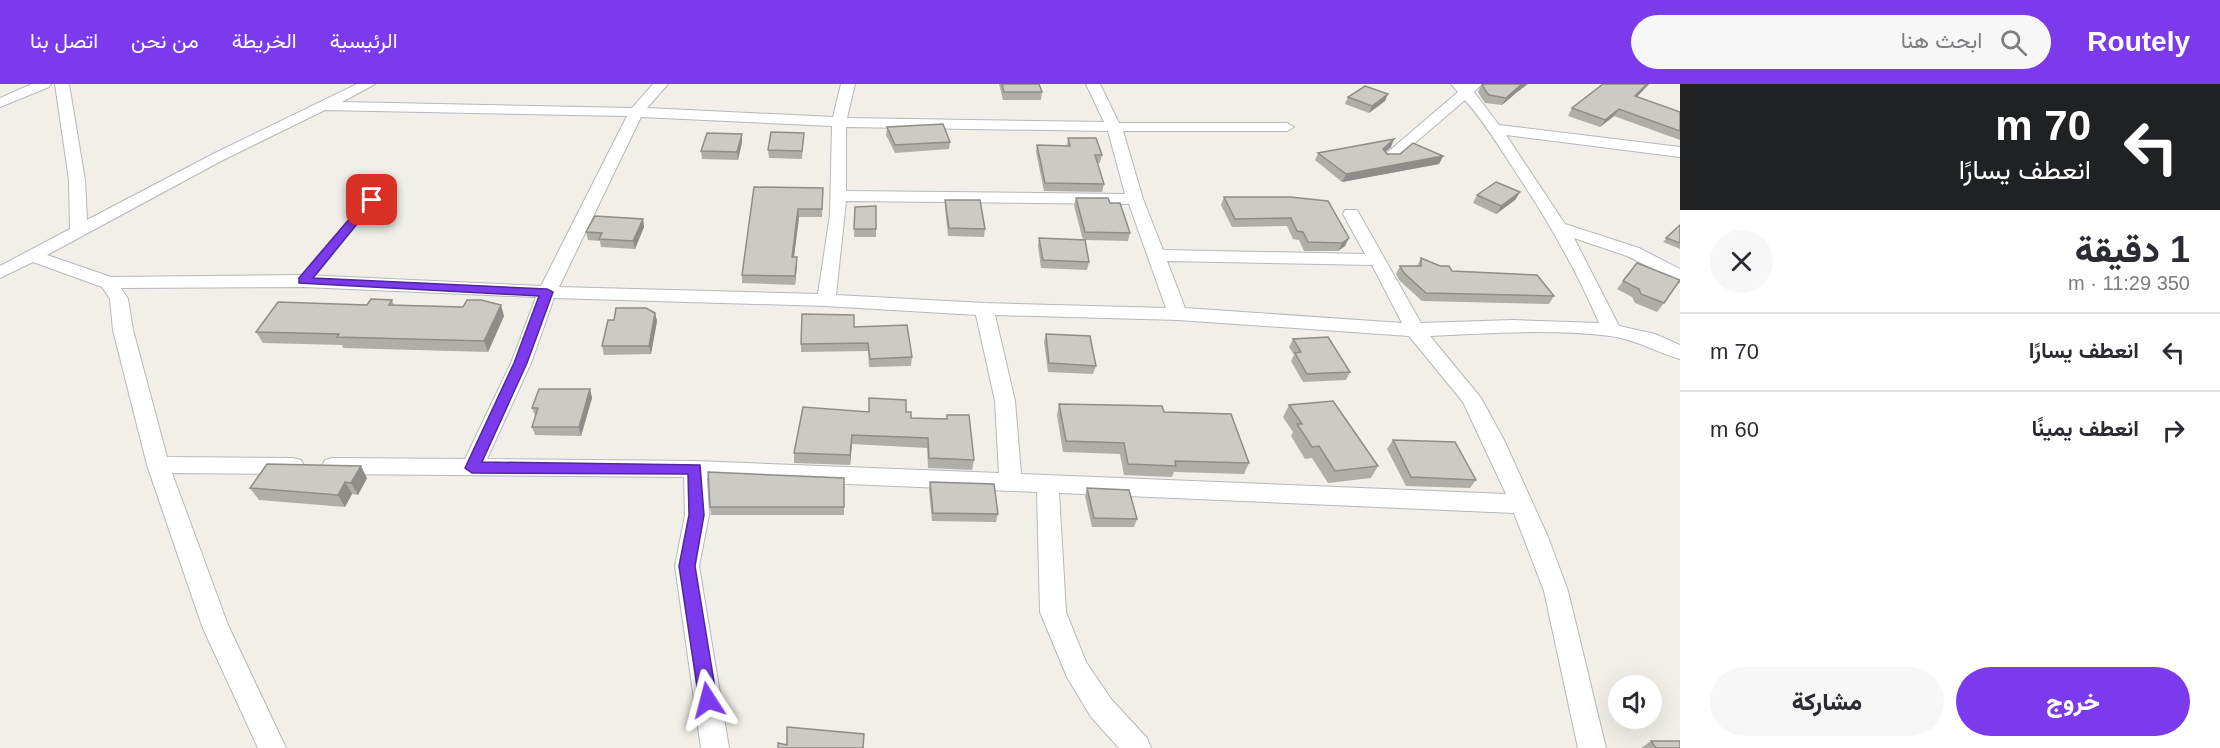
<!DOCTYPE html>
<html lang="ar">
<meta charset="utf-8">
<style>
:root{--surface:#fff;--page:#f7f7f7;--text:#2b2b33;--muted:#7c7c81;--line:#e1e1e2;--accent:#7c3aed}
body{margin:0;font-family:Helvetica,Vazirmatn,sans-serif;background:var(--page);color:var(--text);direction:rtl;height:100vh;display:flex;flex-direction:column;font-size:22px;white-space:nowrap}
*{box-sizing:border-box;margin:0}
p{font-size:20px;color:var(--muted)}
.icon{flex:none;width:33px;height:33px;fill:none;stroke:currentColor;stroke-width:2;stroke-linecap:round;stroke-linejoin:round}
.map{position:relative;flex:1;overflow:hidden;direction:ltr}
.drawer{display:flex;flex-direction:column;background:var(--surface);width:540px}
.drawer>*{flex:none}
.top-card{background:#202124;color:#fff;overflow:hidden}
.tools{position:absolute;left:1608px;top:591px;display:grid;gap:12px}
.tools a{display:grid;place-items:center;width:54px;height:54px;border-radius:50%;background:var(--surface);box-shadow:0 6px 24px #0002;font-size:30px}
.pin{position:absolute;display:grid;place-items:center;width:51px;height:51px;color:#fff;margin:-26px;border-radius:12px;box-shadow:0 3px 9px #0006}
.me{position:absolute;width:66px;margin:-33px;rotate:351deg;stroke-linejoin:round;filter:drop-shadow(0 0 4px #0008)}
.turn{display:flex;align-items:center;gap:21px;height:126px;padding:0 30px;font-size:27px}
.turn .icon{width:78px;height:78px;stroke-width:2.5}
.turn b{display:block;font-size:42px;line-height:51px}
.round{display:grid;place-items:center;flex:none;width:63px;height:63px;border-radius:32px;background:var(--page)}
.head{display:flex;align-items:center;justify-content:space-between;height:102px;padding:0 30px}
h1{font-size:36px;font-weight:800;line-height:45px}
.cta{display:flex;gap:12px;margin-top:auto;padding:12px 30px}
.cta a{flex:1;height:69px;border-radius:36px;background:var(--accent);color:#fff;font-size:24px;font-weight:800;line-height:69px;text-align:center}
.cta a+a{background:var(--page);color:var(--text)}
ul{padding:0;list-style:none}
li{display:flex;align-items:center;gap:18px;height:78px;padding:0 30px;border-top:2px solid var(--line)}
li div{flex:1}
li b{display:block;font-size:22px}
li em{font-style:normal}
header{display:flex;align-items:center;gap:36px;box-sizing:border-box;height:84px;padding:0 30px;background:var(--accent);color:#fff}
header strong{font-size:28px}
nav{display:flex;gap:33px;margin-inline-start:auto;font-size:21px}
.search{width:420px;height:54px;background:var(--page);display:flex;align-items:center;gap:15px;box-sizing:border-box;padding:0 21px;border-radius:33px;color:var(--muted);font-size:22px}
main{display:flex;flex:1;min-height:0}
.map>svg:first-child{display:block}
.lines{fill:none;stroke-linecap:round;stroke-linejoin:round}
.lane-far1-casing{stroke:#b5b8bc;stroke-width:9}
.lane-casing{stroke:#b5b8bc;stroke-width:12}
.street-casing{stroke:#b5b8bc;stroke-width:2}
.lane-far1{stroke:#fff;stroke-width:8}
.lane{stroke:#fff;stroke-width:10}
.street{fill:#fff;fill-rule:evenodd}
.wall{fill:#afaea9}
.shaded-wall{fill:#8f8d8a}
.building{fill:#cccac5;stroke:#8f8d8a;stroke-width:1.5}
.route{fill:#7c3aed;stroke:#51269a;stroke-width:1.5}
</style>
<header>
<strong>Routely</strong>
<div class="search"><svg class="icon" aria-label="search" viewBox="0 0 24 24"><circle cx="10" cy="10" r="6"/><path d="M15 15l6 6"/></svg>ابحث هنا</div>
<nav><a>الرئيسية</a><a>الخريطة</a><a>من نحن</a><a>اتصل بنا</a></nav>
</header>
<main>
<section class="drawer">
<div class="top-card">
<div class="turn"><svg class="icon" aria-label="left" viewBox="0 0 24 24"><path d="M17 20v-9H6M10 6l-5 5 5 5"/></svg><div><b>70 m</b>انعطف يسارًا</div></div>
</div>
<div class="head"><div><h1>1 دقيقة</h1><p>350 m · 11:29</p></div><a class="round"><svg class="icon" aria-label="close" viewBox="0 0 24 24"><path d="M6 6l12 12M18 6L6 18"/></svg></a></div>
<ul>
<li><svg class="icon" aria-label="left" viewBox="0 0 24 24"><path d="M17 20v-9H6M10 6l-5 5 5 5"/></svg><div><b>انعطف يسارًا</b></div><em>70 m</em></li>
<li><svg class="icon" aria-label="right" viewBox="0 0 24 24"><path d="M7 20v-9h11M14 6l5 5-5 5"/></svg><div><b>انعطف يمينًا</b></div><em>60 m</em></li>
</ul>
<div class="cta"><a>خروج</a><a>مشاركة</a></div>
</section>
<div class="map">
<svg width="1680" height="664" viewBox="0 0 1680 664">
<rect width="100%" height="100%" fill="#f1efe8"/>
<g class="lines">
<g class="lane-far1-casing">
<path id="lane-far1" d="M325,172L385,99"/>
</g>
<g class="lane-casing">
<path id="lane" d="M304,197L326,170"/>
</g>
<g class="street-casing">
<g id="street">
<path d="M32,0H51L49,3L0,23V14Z"/>
<path d="M55,0H69L85,96L87,136L213,70L357,0H375L342,18L632,24L653,0H668L647,24L833,33L841,0H855L847,34L1104,38L1086,0H1100L1119,39H1287L1294,43L1287,47H1123L1143,115L1163,166L1365,170L1343,130L1345,126H1357L1421,239L1513,236L1599,239C1576,185 1547,135 1515,87C1499,62 1484,38 1465,16L1395,76H1385L1382,73L1458,8L1451,0H1482L1474,8L1499,41L1680,63V73L1506,51L1565,140L1639,164L1680,185V198L1627,172L1574,154L1619,242L1655,250L1680,261V275C1656,268 1635,255 1610,252C1551,245 1490,249 1430,252L1481,314L1504,356L1548,453L1568,507L1606,664H1578L1544,507L1514,429L1059,409L1066,528L1086,578L1111,615L1147,654L1151,664H1119L1091,633L1067,593L1040,528L1037,408L707,394L709,431L699,482L729,664H701L675,482L685,431L684,393L333,390L325,388L322,382L325,376L333,374L465,375L511,279L536,213L304,203L121,204L128,215L133,246L167,373L293,374L301,376L304,382L301,388L293,390L172,389L228,541L286,664H258L202,542L147,381L113,246L110,215L102,203L33,178L0,194V182L70,145L69,96ZM325,26L627,32L541,202L304,191L111,193L47,171L223,76ZM641,33L832,42L830,131L818,210L559,203ZM846,43L1108,47L1125,110L846,107ZM846,117L1129,120L1166,224L984,219L836,211ZM1167,177L1372,181L1402,239L1185,224ZM554,214L826,222L976,231L995,317L999,389L695,377L487,375L531,279ZM995,231L1178,236L1409,252L1463,318L1506,410L1021,390L1015,317Z"/>
</g>
</g>
<use href="#lane-far1" class="lane-far1"/>
<use href="#lane" class="lane"/>
<use href="#street" class="street"/>
</g>
<g class="wall">
<path d="M999,0H1039L1042,8L1041,16H1003Z"/>
<path d="M1482,0L1516,9L1502,21L1485,19L1481,13L1478,8Z"/>
<path d="M1603,0H1649L1637,13L1680,28V56L1614,32L1600,43L1568,32L1572,24Z"/>
<path d="M1348,13L1385,17L1369,29L1345,20Z"/>
<path d="M887,43L950,58L949,65L895,69L886,51Z"/>
<path d="M804,49L802,75L769,74L768,66Z"/>
<path d="M742,50V58L738,76L702,75L701,67Z"/>
<path d="M1068,54L1102,71L1100,79H1097L1104,100L1102,108L1044,107L1036,68L1037,61L1067,62Z"/>
<path d="M1391,63L1385,68L1387,70L1443,72L1439,80L1342,98L1315,76L1318,69Z"/>
<path d="M754,103L823,104L822,133H799L794,173L797,181L795,201L742,199V191Z"/>
<path d="M1520,108L1515,116L1496,130L1473,119L1477,111Z"/>
<path d="M1224,113H1290L1345,162L1338,167H1304L1299,156L1293,155L1287,142L1232,143L1221,121Z"/>
<path d="M1076,114L1110,119L1130,149L1128,157L1085,156L1089,178L1087,186L1041,184L1038,162L1039,154L1083,156L1074,122Z"/>
<path d="M945,116L985,145L984,153L948,152L945,124Z"/>
<path d="M855,123L876,145V153H854Z"/>
<path d="M643,135L644,143L635,165L601,163L600,157L588,156L586,148Z"/>
<path d="M1680,141V165L1663,158Z"/>
<path d="M1421,174L1452,187L1554,212L1549,220L1422,217L1400,197L1396,190L1400,182H1417Z"/>
<path d="M1637,179L1664,219L1657,228L1635,219L1632,213L1617,205Z"/>
<path d="M392,216L394,221L504,232L488,268L343,264L342,261L263,259L256,248Z"/>
<path d="M655,229L657,237L651,270L604,271L602,262L614,236Z"/>
<path d="M854,243L912,273L911,282L869,283L868,267L801,268V260Z"/>
<path d="M1046,250L1096,282L1093,290L1048,288L1044,258Z"/>
<path d="M1293,255L1350,288L1346,296L1303,298L1291,277L1294,271L1289,263Z"/>
<path d="M590,305L592,314L581,352L535,351L532,343L536,332H535L532,324Z"/>
<path d="M1059,320L1164,328L1249,379L1244,390L1174,388L1172,393L1124,391L1120,370L1063,368L1057,331Z"/>
<path d="M1289,321L1378,382L1371,394L1328,399L1312,374L1305,375L1291,352L1293,348L1283,333Z"/>
<path d="M869,328L911,334L947,335V331L974,376L972,386L928,384L927,364L852,360L850,381L794,379V369Z"/>
<path d="M1393,356L1476,396L1470,404L1406,402L1387,365Z"/>
<path d="M367,394L358,411L352,410L345,423L259,416L250,404Z"/>
<path d="M844,394V431H711L710,423Z"/>
<path d="M930,398L998,430L996,438L932,437L929,406Z"/>
<path d="M1087,404L1137,435L1134,443H1092L1085,412Z"/>
<path d="M1651,657L1680,664H1641Z"/>
</g>
<g class="shaded-wall">
<path d="M1522,0H1528L1516,9L1502,21L1506,14Z"/>
<path d="M1647,0H1649L1630,20L1635,12Z"/>
<path d="M1388,10L1385,17L1369,29L1372,22Z"/>
<path d="M1619,25L1614,32L1600,43L1605,36Z"/>
<path d="M742,50V58L738,76L737,68Z"/>
<path d="M1394,55L1391,63L1380,73L1383,65Z"/>
<path d="M1443,72L1439,80L1342,98L1346,90Z"/>
<path d="M1520,108L1515,116L1496,130L1501,122Z"/>
<path d="M798,125L799,133L793,181L792,173Z"/>
<path d="M643,135L644,143L635,165L633,157Z"/>
<path d="M1349,154L1345,162L1338,167L1342,159Z"/>
<path d="M797,173V181L795,201V192Z"/>
<path d="M501,221L504,232L488,268L484,257Z"/>
<path d="M655,229L657,237L651,270L649,262Z"/>
<path d="M590,305L592,314L581,352L579,343Z"/>
<path d="M852,351V360L850,381V371Z"/>
<path d="M361,382L367,394L358,411L351,399Z"/>
<path d="M345,398L352,410L345,423L338,411Z"/>
</g>
<g class="building">
<path d="M1002,0H1039L1042,8H1004Z"/>
<path d="M1482,0H1522L1506,14L1489,11L1485,6Z"/>
<path d="M1603,0H1647L1635,12L1680,28V47L1619,25L1605,36L1572,24Z"/>
<path d="M1365,2L1388,10L1372,22L1348,13Z"/>
<path d="M943,40L950,58L895,61L887,43Z"/>
<path d="M771,48L804,49L802,67L768,66Z"/>
<path d="M707,49L742,50L737,68L701,67Z"/>
<path d="M1068,54H1096L1102,71H1095L1104,100L1045,99L1037,61L1070,62Z"/>
<path d="M1394,55L1383,65L1387,70H1400L1413,59L1443,72L1346,90L1318,69Z"/>
<path d="M1496,98L1520,108L1501,122L1477,111Z"/>
<path d="M754,103L823,104L822,125H798L792,173H797L795,192L742,191Z"/>
<path d="M1224,113H1290L1328,117L1349,154L1342,159L1308,158L1303,148L1297,147L1291,134L1235,135Z"/>
<path d="M1076,114H1108L1110,119H1120L1130,149L1085,148Z"/>
<path d="M945,116H980L985,145L949,144Z"/>
<path d="M876,122V145H854L855,123Z"/>
<path d="M595,132L643,135L633,157L599,155L602,149L586,148Z"/>
<path d="M1680,141V159L1666,154Z"/>
<path d="M1039,154L1085,156L1089,178L1043,176Z"/>
<path d="M1421,174L1440,182H1449L1452,187L1537,191L1554,212L1426,209L1404,189L1400,182H1421Z"/>
<path d="M1637,179L1680,196L1664,219L1641,210L1639,205L1623,197Z"/>
<path d="M371,215L392,216L389,221L463,223L467,216H481L501,221L484,257L337,253L339,250L256,248L278,218L367,221Z"/>
<path d="M616,224H646L655,229L649,262H602L608,236H614Z"/>
<path d="M802,230L854,231V243L907,241L912,273L870,275L868,259L801,260Z"/>
<path d="M1046,250L1090,252L1096,282L1049,279Z"/>
<path d="M1328,253L1350,288L1307,290L1295,269L1301,268L1293,255Z"/>
<path d="M539,305H590L579,343H532L538,324H532Z"/>
<path d="M869,314L906,316V328H911V334L947,335V331H969L974,376L929,374L928,354L852,351L850,371L794,369L803,323L869,328Z"/>
<path d="M1333,317L1378,382L1335,387L1319,362L1312,363L1297,340H1302L1289,321Z"/>
<path d="M1059,320L1162,322L1164,328L1231,330L1249,379L1175,377L1176,382L1128,380L1124,359L1066,357Z"/>
<path d="M1393,356L1455,358L1476,396L1411,393Z"/>
<path d="M267,380L361,382L351,399L345,398L338,411L250,404Z"/>
<path d="M708,388L844,394V423H710Z"/>
<path d="M930,398L994,400L998,430L933,429Z"/>
<path d="M1087,404L1129,406L1137,435L1094,434Z"/>
<path d="M787,643L864,650L863,664H778V659L787,661Z"/>
<path d="M1651,657H1680V664H1656Z"/>
</g>
<path class="route" d="M372,112L377,116L375,118L313,194L547,205L553,208L527,279L482,378L700,381L704,431L695,482L717,616L714,622L708,625L701,622L699,616L679,482L689,431L688,390L472,389L465,384L514,279L539,212L299,199V194L368,113Z"/>
</svg>
<div class="tools">
<a><svg class="icon" aria-label="sound" viewBox="0 0 24 24"><path d="M4 9h4l5-4v14l-5-4H4zM17 9q2 3 0 6"/></svg></a>
</div>
<div class="pin" style="left:372px;top:116px;background:#d93025"><svg class="icon" aria-label="arrive" viewBox="0 0 24 24"><path d="M6 21V4h12l-3 4 3 4H6"/></svg></div>
<svg class="me" style="left:708px;top:616px" viewBox="-20 -20 40 40"><path d="M0-17L14 15 0 8-14 15z" fill="#7c3aed" stroke="#fff" stroke-width="4"/></svg>
</div>
</main>
